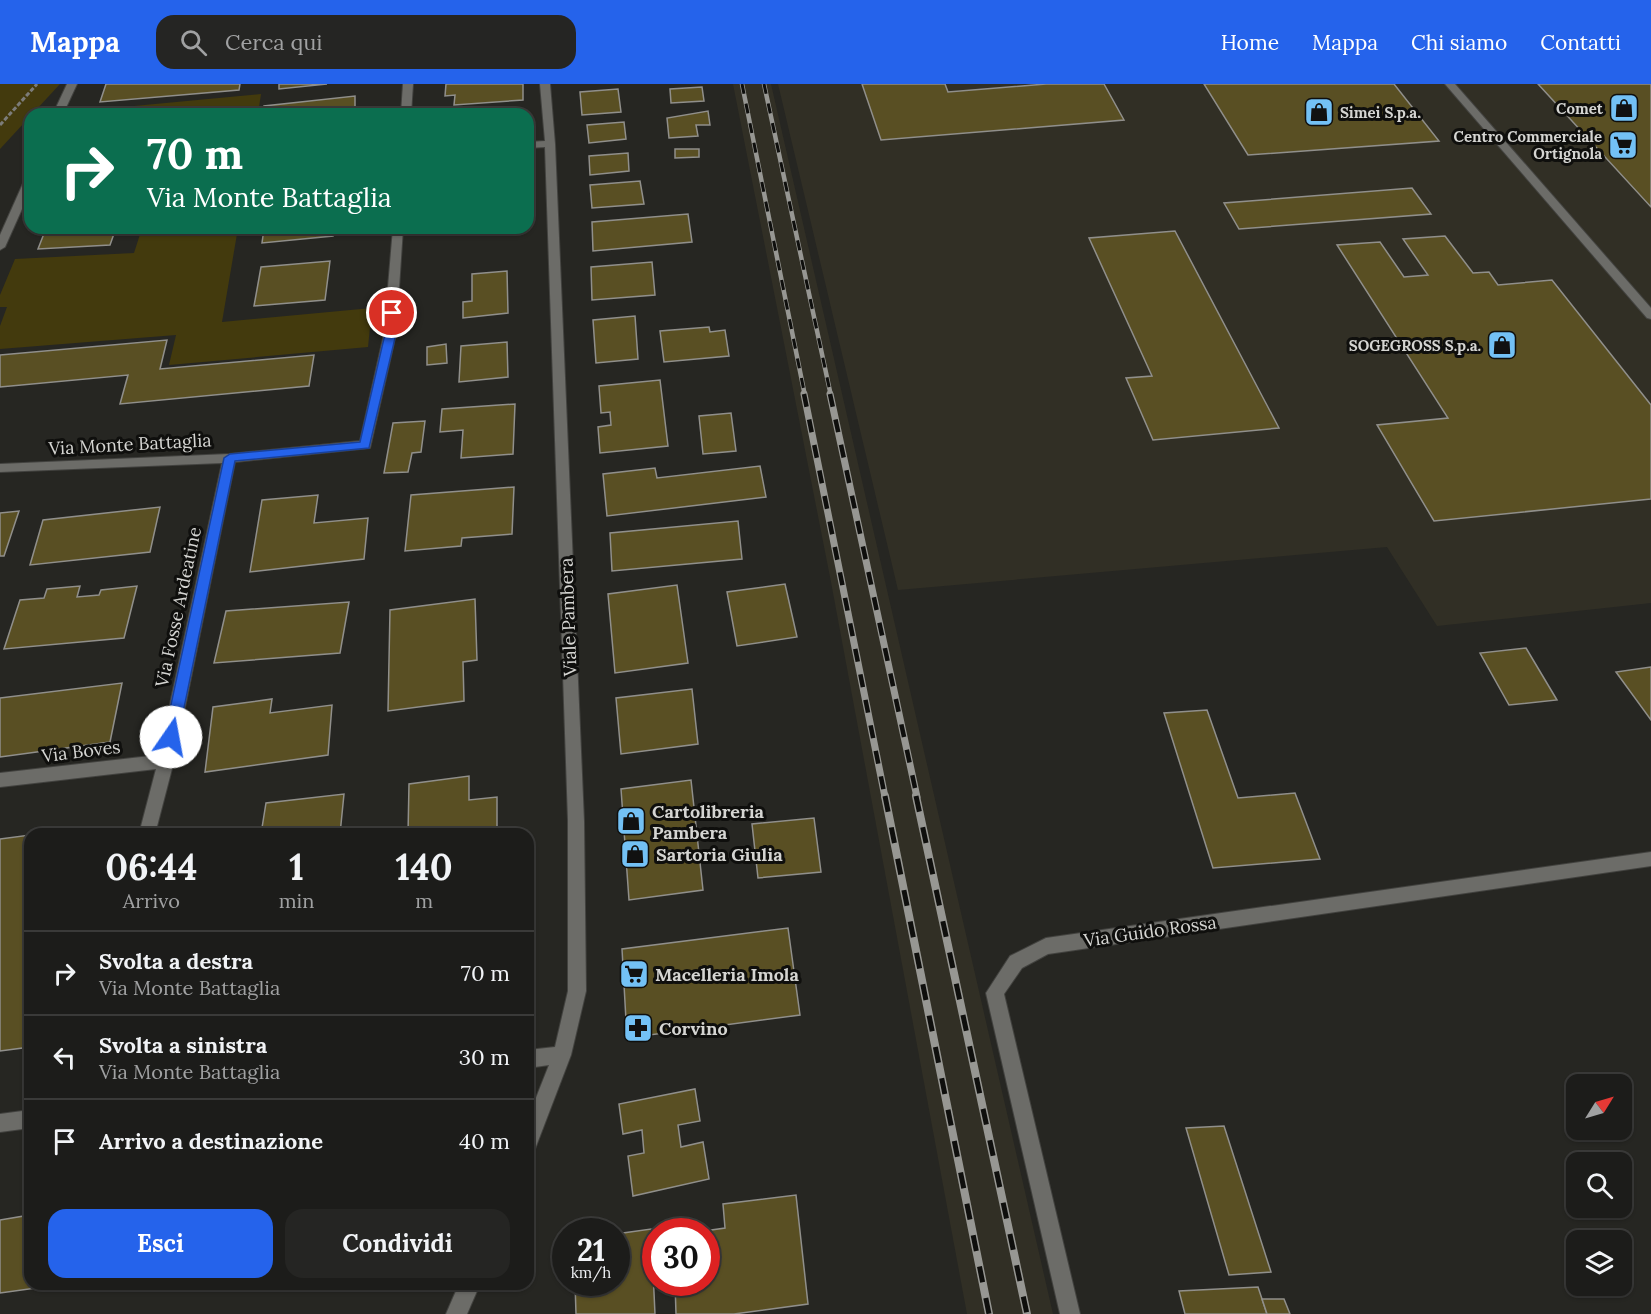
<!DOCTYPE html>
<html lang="it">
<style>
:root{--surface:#1c1c1a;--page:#252523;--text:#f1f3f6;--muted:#a0a1a2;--line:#3a3a39;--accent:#2563eb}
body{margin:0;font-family:Lora,serif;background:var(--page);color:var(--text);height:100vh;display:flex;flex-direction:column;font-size:22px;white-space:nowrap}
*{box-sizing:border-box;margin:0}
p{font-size:20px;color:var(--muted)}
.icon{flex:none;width:33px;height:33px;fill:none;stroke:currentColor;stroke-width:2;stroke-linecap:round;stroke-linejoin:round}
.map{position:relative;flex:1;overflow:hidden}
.side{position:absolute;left:24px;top:744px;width:510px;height:462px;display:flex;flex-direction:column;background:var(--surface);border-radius:18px;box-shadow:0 2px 4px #0004,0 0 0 2px var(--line)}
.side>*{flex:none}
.hud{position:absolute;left:24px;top:24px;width:510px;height:126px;border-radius:18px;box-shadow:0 2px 4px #0004,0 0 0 2px var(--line);background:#0b6e4f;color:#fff;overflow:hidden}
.needle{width:39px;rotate:53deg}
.tools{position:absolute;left:1566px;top:990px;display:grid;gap:12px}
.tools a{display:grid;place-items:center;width:66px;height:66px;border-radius:12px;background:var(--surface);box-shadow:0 2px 4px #0004,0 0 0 2px var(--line);font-size:30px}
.speed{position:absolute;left:552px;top:1134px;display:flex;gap:12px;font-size:30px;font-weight:700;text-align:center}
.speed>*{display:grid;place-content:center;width:78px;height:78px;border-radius:50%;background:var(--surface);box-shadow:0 2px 4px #0004,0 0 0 2px var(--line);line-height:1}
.speed small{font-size:15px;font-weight:400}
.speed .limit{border:9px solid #d22;background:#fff;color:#111}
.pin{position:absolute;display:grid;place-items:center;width:51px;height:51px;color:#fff;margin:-26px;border:3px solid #fff;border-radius:50%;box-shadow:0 2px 6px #0007}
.me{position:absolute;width:66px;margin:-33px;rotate:12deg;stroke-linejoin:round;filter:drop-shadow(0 0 4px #0008)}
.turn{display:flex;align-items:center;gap:21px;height:126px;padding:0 24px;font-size:27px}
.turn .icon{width:78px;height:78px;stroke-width:2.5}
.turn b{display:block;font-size:42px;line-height:51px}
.eta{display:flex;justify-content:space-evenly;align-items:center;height:102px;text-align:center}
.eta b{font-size:36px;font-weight:700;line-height:42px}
.cta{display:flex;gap:12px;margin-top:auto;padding:12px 24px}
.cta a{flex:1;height:69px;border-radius:18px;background:var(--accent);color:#fff;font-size:24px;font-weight:700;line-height:69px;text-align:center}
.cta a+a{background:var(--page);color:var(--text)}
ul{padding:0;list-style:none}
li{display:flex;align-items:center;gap:18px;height:84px;padding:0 24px;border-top:2px solid var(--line)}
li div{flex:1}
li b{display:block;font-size:22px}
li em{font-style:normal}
header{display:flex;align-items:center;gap:36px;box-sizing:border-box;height:84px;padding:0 30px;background:var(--accent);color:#fff}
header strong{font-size:28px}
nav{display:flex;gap:33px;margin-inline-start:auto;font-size:21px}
.search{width:420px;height:54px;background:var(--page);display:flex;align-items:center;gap:15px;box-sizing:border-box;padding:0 21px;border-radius:18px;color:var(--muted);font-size:22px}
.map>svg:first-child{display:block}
.built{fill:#312f25}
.green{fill:#433a0d}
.building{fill:#594f23;stroke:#908f8b;stroke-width:1.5}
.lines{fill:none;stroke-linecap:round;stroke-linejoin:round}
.street-casing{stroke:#42423f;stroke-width:2}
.path{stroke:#7c7c79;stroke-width:3;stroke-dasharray:4.5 2;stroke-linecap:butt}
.street{fill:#6c6c68;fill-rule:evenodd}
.rail-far2-casing{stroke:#979793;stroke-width:4.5}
.rail-far1-casing{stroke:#979793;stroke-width:7}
.rail-casing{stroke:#979793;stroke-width:8}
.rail-far2{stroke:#0f0f0d;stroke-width:3;stroke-dasharray:10;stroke-linecap:butt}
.rail-far1{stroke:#0f0f0d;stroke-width:4.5;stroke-dasharray:13;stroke-linecap:butt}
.rail{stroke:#0f0f0d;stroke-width:5;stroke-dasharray:16;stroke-linecap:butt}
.route{fill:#2563eb;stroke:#184099;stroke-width:1.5}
.labels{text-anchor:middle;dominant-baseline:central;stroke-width:6;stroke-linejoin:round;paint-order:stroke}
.far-poi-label{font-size:15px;font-weight:bold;fill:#d5d5d2;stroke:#0f0f0d;text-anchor:end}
.street-label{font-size:18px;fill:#d5d5d2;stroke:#0f0f0d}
.poi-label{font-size:18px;font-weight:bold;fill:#d5d5d2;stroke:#0f0f0d;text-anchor:start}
</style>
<header>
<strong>Mappa</strong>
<div class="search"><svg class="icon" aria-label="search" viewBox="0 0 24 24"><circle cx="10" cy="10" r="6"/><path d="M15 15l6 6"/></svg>Cerca qui</div>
<nav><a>Home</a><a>Mappa</a><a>Chi siamo</a><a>Contatti</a></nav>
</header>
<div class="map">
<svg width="1651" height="1230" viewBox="0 0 1651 1230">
<rect width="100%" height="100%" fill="#262622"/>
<g class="built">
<path d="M733,0H771L1053,1230H967L831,498Z"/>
<path d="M778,0H1651V519L1437,542L1387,463L898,506Z"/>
</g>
<g class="green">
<path d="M0,0H60L0,65Z"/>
<path d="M261,10L258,30H100L102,25Z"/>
<path d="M142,144H238L222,238L372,224L368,263L169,281L176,251L0,265V242L7,223H0V211L15,175L134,169Z"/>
</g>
<g class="building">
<path d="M106,0H240L239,6L100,18Z"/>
<path d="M279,0H327L279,5Z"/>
<path d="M446,0H523V16L454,21L455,11L445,12Z"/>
<path d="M862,0H945L948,8L1046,0H1104L1124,36L881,56Z"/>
<path d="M1204,0H1394L1439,57L1248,71Z"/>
<path d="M1538,0H1651V123Z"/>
<path d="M702,3L704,17L671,19L670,5Z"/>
<path d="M618,5L621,28L582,31L580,8Z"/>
<path d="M355,12V30H264V22Z"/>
<path d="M708,27L710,41H696L698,52L669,54L667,34Z"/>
<path d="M624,38L626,55L589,59L587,41Z"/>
<path d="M675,65H699V73L675,74Z"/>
<path d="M628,69L629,87L590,91L589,72Z"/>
<path d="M640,97L644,120L592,124L590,101Z"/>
<path d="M1412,104L1431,130L1239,145L1224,119Z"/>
<path d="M688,130L692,158L593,167L592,138Z"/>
<path d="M41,144H116L110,161L38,165L45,147H40Z"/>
<path d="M252,144H333V152L262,159L264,145L252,147Z"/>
<path d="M1175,147L1279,344L1153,356L1126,294L1152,292L1089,154Z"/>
<path d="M1445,152L1473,189L1489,188L1498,201L1552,196L1651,321V415L1434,437L1377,341L1448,334L1337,161L1380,158L1404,193L1428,191L1403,155Z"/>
<path d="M330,177L325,216L254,222L261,183Z"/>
<path d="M652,178L655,211L592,216L591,183Z"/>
<path d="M507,187L508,229L463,234V218L472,217V190Z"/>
<path d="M635,232L638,275L596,279L593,236Z"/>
<path d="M709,243L710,248L725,246L729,272L664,278L660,247Z"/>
<path d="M167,256L160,285L314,271L309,302L120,320L128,291L0,303V271Z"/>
<path d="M507,258L508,293L459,298L461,262Z"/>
<path d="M446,260L447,279L427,281V263Z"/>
<path d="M660,296L668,362L600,369L598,343L611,341L610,328L601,329L599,302Z"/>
<path d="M515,320L513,370L461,374L463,346L440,348L442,325Z"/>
<path d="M731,329L736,367L703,370L699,332Z"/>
<path d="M425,337L421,368L412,369L408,388L384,389L393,339Z"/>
<path d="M760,382L766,413L607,432L603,390L655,384L657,394Z"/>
<path d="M514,403L512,450L462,454L461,462L405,467L411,411Z"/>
<path d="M318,411L314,439L368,434L364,475L250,488L262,416Z"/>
<path d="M160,423L150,468L30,481L43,436Z"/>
<path d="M19,427L4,472H0V429Z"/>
<path d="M738,437L742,475L612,487L610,449Z"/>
<path d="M785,500L797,553L737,562L727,508Z"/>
<path d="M677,501L688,579L615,589L608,510Z"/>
<path d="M80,502L77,513L99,511L101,506L137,502L124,554L4,565L20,516L44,514L47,505Z"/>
<path d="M475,515L477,576L463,578L464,617L388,627L390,526Z"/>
<path d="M349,518L340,569L214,579L226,527Z"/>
<path d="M1526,564L1557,616L1509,621L1480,569Z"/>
<path d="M1651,583V636L1616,588Z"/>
<path d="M122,599L110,658L0,673V614Z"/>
<path d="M692,605L698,660L621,670L616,614Z"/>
<path d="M272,615L270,629L332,621L328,671L205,688L213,623Z"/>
<path d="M1207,626L1238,714L1295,709L1320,775L1213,784L1164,629Z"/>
<path d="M469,692V716L497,713V750H408L409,700Z"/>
<path d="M691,696L703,806L629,816L621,705Z"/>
<path d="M344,710L340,750H261L266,719Z"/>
<path d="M814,734L821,788L758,794L752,740Z"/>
<path d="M99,744L97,750H41Z"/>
<path d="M30,751V963L0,967V755Z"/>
<path d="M788,844L800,931L627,954L622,865Z"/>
<path d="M695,1005L700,1037L678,1041L681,1063L703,1058L709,1095L633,1112L628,1072L644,1069L642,1046L623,1050L619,1020Z"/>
<path d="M1224,1042L1271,1188L1229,1191L1186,1044Z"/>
<path d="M796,1111L808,1220L734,1230H676L675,1198H706V1148H697L725,1144L723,1120Z"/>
<path d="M30,1131V1200H65L0,1209V1136Z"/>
<path d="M651,1145L655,1230H576L575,1198H616V1150Z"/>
<path d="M1258,1203L1267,1230H1185L1179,1207Z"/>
<path d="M1262,1215H1284L1290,1230H1267Z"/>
</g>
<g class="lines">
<g class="street-casing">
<g id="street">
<path d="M67,0H77L63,30H53Z"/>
<path d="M403,0H413L411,30H401Z"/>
<path d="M540,0H550L555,60L584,737L586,907L571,971L535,1065L528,1067V1034L549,981L528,984V966L555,963L568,907V737L545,63L528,64V58L545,57Z"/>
<path d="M1445,0H1455L1651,224V235L1647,234Z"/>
<path d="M30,92V107L5,163L0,166V151L25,95Z"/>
<path d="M393,144H403L396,250L370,364L235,378L174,677L155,750H139L156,685L0,703V689L159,671L222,379L0,388V380L229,370L360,357L384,250Z"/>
<path d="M1651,768V782L1048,870L1022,884L1004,910L1080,1230H1060L986,909L1010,872L1046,854Z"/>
<path d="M30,1026V1044L0,1048V1030Z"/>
<path d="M459,1200H480L467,1230H446Z"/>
</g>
</g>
<path class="path" d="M0,41L37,0"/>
<use href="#street" class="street"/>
<g class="rail-far2-casing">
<g id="rail-far2">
<path d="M742,0L805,312"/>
<path d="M764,0L831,312"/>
</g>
</g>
<g class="rail-far1-casing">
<g id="rail-far1">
<path d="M804,310L885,713"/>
<path d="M830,310L917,713"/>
</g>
</g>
<g class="rail-casing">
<g id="rail">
<path d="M885,712L989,1230"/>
<path d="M916,712L1027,1230"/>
</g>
</g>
<use href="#rail-far2" class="rail-far2"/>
<use href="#rail-far1" class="rail-far1"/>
<use href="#rail" class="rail"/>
</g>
<path class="route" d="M392,226L397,229L396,250L369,364L235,377L178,653L176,657H166L164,653L224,374L230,370L360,358L385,250L387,229Z"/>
<defs>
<g id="shop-square" transform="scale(1.5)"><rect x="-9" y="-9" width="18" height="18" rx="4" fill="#73c1f5" stroke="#0f0f0d"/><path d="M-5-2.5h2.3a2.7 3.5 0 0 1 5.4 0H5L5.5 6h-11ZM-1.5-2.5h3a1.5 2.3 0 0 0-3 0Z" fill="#111"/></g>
<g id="supermarket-square" transform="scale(1.5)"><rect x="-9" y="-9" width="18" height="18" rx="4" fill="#73c1f5" stroke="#0f0f0d"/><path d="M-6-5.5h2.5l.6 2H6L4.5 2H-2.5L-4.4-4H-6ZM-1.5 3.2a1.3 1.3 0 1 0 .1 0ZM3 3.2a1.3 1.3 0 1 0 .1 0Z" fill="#111"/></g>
<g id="pharmacy-square" transform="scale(1.5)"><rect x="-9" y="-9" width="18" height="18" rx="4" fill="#73c1f5" stroke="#0f0f0d"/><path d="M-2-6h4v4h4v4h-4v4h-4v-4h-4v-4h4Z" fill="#111"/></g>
</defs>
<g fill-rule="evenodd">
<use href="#shop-square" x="1624" y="24"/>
<use href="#shop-square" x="1319" y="28"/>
<use href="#supermarket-square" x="1623" y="61"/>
<use href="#shop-square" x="1502" y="261"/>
<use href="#shop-square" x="631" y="737"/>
<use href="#shop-square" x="635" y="770"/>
<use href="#supermarket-square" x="634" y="890"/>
<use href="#pharmacy-square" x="638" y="944"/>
</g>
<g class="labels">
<g class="far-poi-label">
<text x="1603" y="24">Comet</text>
<text x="1340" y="28" text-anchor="start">Simei S.p.a.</text>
<text x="1602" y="52">Centro Commerciale<tspan x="1602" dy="17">Ortignola</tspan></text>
<text x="1481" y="261">SOGEGROSS S.p.a.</text>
</g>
<g class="street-label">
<text transform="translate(130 360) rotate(-3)">Via Monte Battaglia</text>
<text transform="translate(178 523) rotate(-78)">Via Fosse Ardeatine</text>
<text transform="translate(568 533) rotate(-92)">Viale Pambera</text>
<text transform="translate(81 667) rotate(-7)">Via Boves</text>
<text transform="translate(1150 847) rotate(-8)">Via Guido Rossa</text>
</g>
<g class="poi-label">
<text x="652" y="727">Cartolibreria<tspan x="652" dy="21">Pambera</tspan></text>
<text x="656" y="770">Sartoria Giulia</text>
<text x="655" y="890">Macelleria Imola</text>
<text x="659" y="944">Corvino</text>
</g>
</g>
</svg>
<div class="tools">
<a><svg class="needle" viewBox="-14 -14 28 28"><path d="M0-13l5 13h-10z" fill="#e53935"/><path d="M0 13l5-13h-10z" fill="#a0a1a2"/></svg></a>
<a><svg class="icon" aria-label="search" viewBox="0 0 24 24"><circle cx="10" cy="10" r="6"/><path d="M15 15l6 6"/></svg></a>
<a><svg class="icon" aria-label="layers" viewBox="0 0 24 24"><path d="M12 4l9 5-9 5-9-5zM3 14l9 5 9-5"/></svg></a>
</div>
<div class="speed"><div>21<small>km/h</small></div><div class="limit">30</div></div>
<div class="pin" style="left:392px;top:229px;background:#d93025"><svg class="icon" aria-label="arrive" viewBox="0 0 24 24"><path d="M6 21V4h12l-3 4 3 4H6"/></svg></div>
<svg class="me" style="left:171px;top:653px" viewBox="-20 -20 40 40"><circle r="19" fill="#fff"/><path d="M0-13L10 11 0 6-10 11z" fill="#2563eb"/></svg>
<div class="hud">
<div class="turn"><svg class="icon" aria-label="right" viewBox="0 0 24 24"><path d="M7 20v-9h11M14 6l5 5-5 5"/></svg><div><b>70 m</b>Via Monte Battaglia</div></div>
</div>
<section class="side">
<div class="eta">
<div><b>06:44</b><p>Arrivo</p></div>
<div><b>1</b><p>min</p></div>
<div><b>140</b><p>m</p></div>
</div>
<ul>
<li><svg class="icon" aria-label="right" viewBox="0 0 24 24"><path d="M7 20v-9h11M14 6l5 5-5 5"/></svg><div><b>Svolta a destra</b><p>Via Monte Battaglia</p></div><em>70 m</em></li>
<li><svg class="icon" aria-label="left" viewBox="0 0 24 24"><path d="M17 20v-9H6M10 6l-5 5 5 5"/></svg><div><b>Svolta a sinistra</b><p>Via Monte Battaglia</p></div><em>30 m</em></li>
<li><svg class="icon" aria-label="arrive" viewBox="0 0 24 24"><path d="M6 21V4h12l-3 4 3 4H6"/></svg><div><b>Arrivo a destinazione</b></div><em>40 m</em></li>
</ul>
<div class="cta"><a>Esci</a><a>Condividi</a></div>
</section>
</div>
